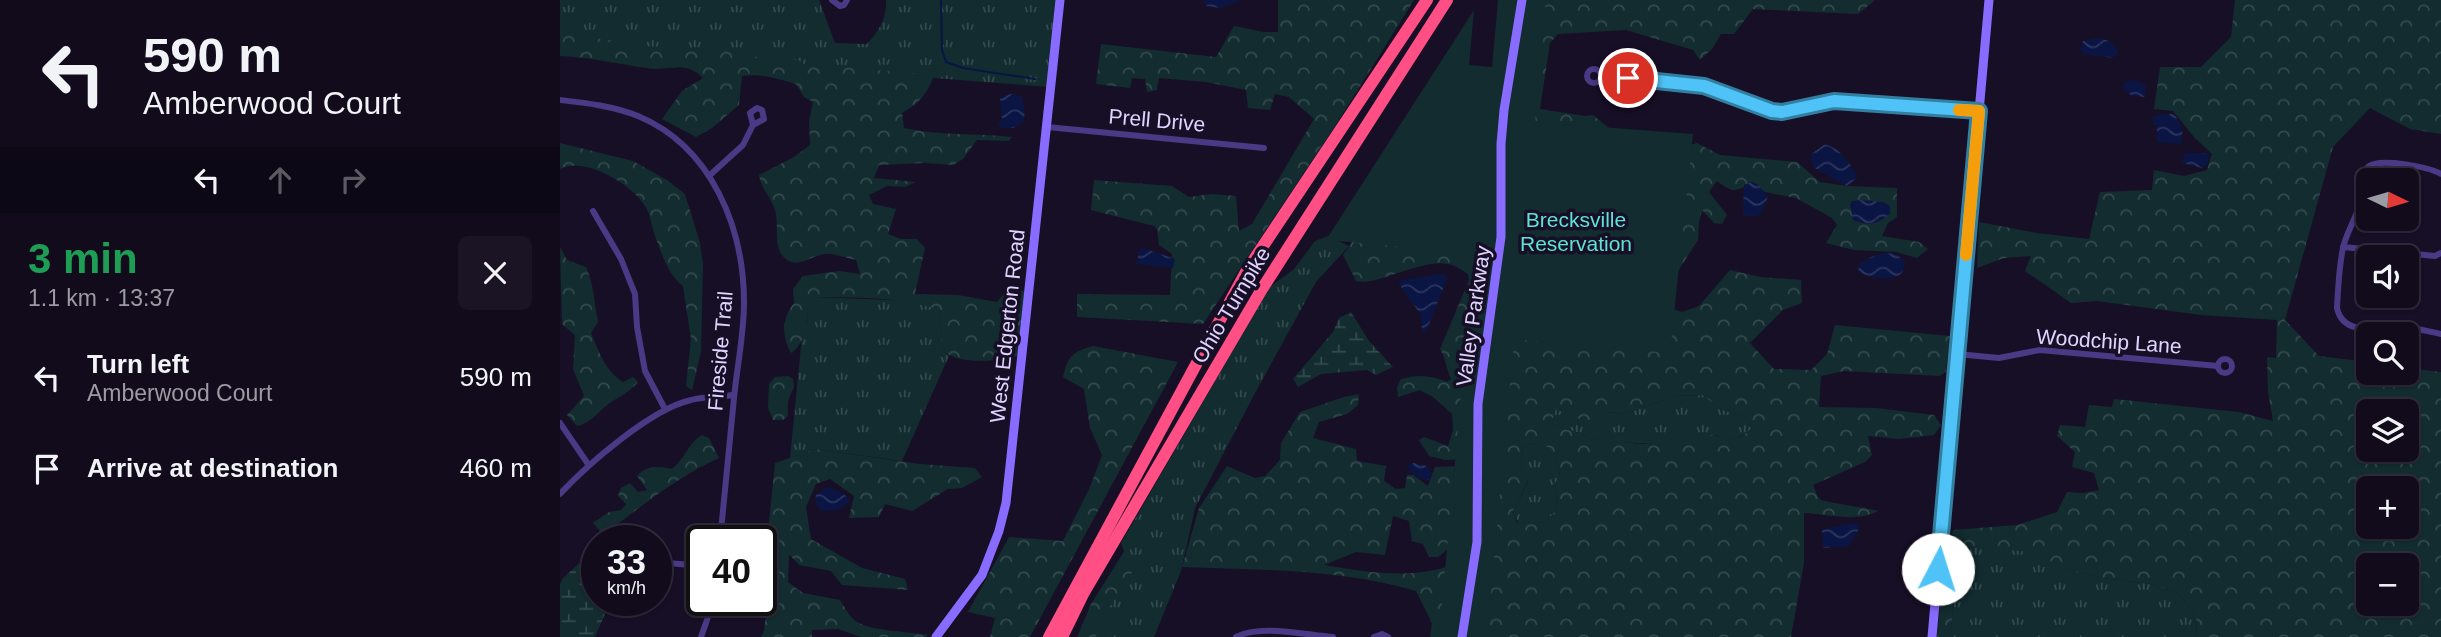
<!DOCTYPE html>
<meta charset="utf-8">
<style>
:root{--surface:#110b1c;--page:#1a1425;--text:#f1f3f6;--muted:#9c9ba3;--line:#302b3b}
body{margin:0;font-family:Helvetica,sans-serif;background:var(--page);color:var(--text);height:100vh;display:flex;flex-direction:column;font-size:26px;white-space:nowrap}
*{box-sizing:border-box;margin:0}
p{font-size:23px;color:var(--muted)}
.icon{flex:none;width:38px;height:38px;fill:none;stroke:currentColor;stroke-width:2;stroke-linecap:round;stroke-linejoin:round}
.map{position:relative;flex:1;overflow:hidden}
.drawer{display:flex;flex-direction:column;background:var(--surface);width:560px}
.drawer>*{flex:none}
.guide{background:#110b1c;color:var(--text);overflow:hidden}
.needle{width:46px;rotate:95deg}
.buttons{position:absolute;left:1796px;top:168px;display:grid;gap:14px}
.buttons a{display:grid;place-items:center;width:63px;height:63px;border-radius:10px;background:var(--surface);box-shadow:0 2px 5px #0004,0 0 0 2px var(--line);font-size:35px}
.speed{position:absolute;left:21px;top:525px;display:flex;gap:14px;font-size:35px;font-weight:700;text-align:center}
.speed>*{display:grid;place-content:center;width:91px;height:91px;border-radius:50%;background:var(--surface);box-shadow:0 2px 5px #0004,0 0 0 2px var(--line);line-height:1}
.speed small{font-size:18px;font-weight:400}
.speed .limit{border:4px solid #111;border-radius:10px;background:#fff;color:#111}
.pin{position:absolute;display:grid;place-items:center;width:60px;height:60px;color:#fff;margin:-30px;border:4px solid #fff;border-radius:50%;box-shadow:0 2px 7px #0007}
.me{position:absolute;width:77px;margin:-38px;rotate:5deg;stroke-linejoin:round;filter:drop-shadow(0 0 5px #0008)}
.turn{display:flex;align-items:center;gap:24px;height:147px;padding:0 28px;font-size:32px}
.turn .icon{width:91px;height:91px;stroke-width:2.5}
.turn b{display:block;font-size:49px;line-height:60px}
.lanes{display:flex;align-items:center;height:66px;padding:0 28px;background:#0003;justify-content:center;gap:35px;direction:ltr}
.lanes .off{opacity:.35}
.round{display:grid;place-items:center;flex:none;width:74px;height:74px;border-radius:10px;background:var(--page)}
.overview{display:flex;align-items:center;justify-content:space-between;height:119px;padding:0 28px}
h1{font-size:42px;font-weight:700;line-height:52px;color:#1e9e55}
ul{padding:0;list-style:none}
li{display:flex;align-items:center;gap:21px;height:91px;padding:0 28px}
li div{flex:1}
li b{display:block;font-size:26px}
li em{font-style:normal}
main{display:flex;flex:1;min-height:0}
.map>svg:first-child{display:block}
.grass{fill:url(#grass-tufts)}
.forest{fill:url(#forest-crowns);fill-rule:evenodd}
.wetland{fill:url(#wetland-marsh)}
.green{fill:#122c30}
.water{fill:url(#water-waves)}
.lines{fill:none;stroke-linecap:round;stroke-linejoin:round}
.stream{stroke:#0a1544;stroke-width:2}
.street{stroke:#4a3985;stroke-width:6}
.secondary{stroke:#886bff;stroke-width:9}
.highway{stroke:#ff4f84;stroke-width:12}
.route-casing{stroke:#337fa1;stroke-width:18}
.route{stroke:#4fc3f7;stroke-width:12}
.slow{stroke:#f59e0b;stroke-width:12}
.labels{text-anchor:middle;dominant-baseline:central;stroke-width:7;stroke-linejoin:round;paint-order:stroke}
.street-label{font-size:21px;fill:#e0d4ff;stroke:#170f26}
.park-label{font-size:21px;fill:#5ee1d7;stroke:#170f26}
</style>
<main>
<section class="drawer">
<div class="guide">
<div class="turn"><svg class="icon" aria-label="left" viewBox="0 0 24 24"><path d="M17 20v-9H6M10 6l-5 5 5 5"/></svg><div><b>590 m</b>Amberwood Court</div></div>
<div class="lanes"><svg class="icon" aria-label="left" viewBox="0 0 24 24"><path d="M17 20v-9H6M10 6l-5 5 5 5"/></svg><svg class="icon off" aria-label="ahead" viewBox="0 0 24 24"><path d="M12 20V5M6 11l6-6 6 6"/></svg><svg class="icon off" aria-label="right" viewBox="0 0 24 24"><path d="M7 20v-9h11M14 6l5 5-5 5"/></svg></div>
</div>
<div class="overview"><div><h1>3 min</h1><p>1.1 km · 13:37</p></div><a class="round"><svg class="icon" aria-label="close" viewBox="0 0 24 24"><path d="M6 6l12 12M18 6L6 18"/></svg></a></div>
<ul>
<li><svg class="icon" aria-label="left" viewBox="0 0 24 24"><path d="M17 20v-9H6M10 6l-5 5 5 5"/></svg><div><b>Turn left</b><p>Amberwood Court</p></div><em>590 m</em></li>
<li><svg class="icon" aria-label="arrive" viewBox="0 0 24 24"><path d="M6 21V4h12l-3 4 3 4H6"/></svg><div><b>Arrive at destination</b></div><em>460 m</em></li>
</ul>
</section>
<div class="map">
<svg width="1881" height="637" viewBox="0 0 1881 637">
<defs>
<pattern id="grass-tufts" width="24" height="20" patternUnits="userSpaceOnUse" patternTransform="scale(1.75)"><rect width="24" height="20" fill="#122c30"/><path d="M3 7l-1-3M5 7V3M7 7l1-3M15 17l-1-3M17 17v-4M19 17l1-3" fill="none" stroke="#344a4f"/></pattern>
<pattern id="forest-crowns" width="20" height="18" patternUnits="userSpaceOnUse" patternTransform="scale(1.75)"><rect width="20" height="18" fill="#122c30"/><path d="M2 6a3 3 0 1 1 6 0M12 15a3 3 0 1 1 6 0" fill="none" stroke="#344a4f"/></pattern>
<pattern id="wetland-marsh" width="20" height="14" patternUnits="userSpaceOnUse" patternTransform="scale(1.75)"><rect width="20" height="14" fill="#122c30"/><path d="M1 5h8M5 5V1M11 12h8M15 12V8" fill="none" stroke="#344a4f"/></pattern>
<pattern id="water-waves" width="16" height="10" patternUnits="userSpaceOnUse" patternTransform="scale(1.75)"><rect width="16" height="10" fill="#0a1544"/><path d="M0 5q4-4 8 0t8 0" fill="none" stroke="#2d3660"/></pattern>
</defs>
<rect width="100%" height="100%" fill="#170f26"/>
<g class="grass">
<path d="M0,0H259L275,43L307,44C319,31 327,18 326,0H498L489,87L0,49Z"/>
<path d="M768,236L789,246L756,282L694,395L635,508L621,571L594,637H536L540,620L572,571L561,543L710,287L734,269L755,241Z"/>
<path d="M254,297L353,301L380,310L382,350L389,356L342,461L255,449L230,458L242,336L247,322L248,300Z"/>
<path d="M1143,395L1160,409L1185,417L1192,428C1180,439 1172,441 1156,435L1147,441V446L1052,442L1030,439L1023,434L996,426L992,421L996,408L1015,418L1047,412L1065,414L1116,396Z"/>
<path d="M970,443C998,446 994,450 1000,476L993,487C1006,515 983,528 958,523L953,510L957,505L968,481C959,471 962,460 963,448Z"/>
<path d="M1400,545L1466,550L1512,570L1542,578L1591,584L1618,593L1636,616L1637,637H1390Z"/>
</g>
<g class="forest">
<path d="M718,0H854L779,120L643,324L517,317V294L610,295L612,254L599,245L597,229L594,226L531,210L534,180L612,186L629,197L652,194L676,196L679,231L692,224L754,119L729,97L715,94L710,110L688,108L686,90L646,82L599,78L597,90L587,92L585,79L572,78L570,88L536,84L541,44L656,57L674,26L703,32H718Z"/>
<path d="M970,0H1315L1298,14L1193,9L1174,34H1161L1152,49L1140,60L1133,50L1066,30L998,34L990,43L980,109L1025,116L1033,115L1069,144L1120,148L1137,143L1160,155L1237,162L1260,182L1287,186L1337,188V217L1328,223L1322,236L1359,242L1368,249L1357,258L1336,252L1294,250L1266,243L1277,225L1272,218L1236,198L1205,192L1191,184C1173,192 1173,193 1157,181L1149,192L1167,215L1162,224L1154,223L1142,210L1139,222L1138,240L1111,282L1102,306L1122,312L1139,306L1170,270L1200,277L1241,280L1242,303L1223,310L1190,343L1214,369L1251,370L1267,354L1275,325L1390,336L1386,372L1379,376L1284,371L1261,376L1259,407L1316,408L1374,415L1381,425L1374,435L1339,439L1308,436L1312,455L1305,462L1253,485C1255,490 1257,496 1261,500C1264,502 1308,508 1318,511C1296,523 1268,514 1244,513V563L1231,637H910ZM1143,395L1160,409L1185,417L1192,428C1174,445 1170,436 1149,435L1144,438L1147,441V446L1132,441L1081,444L1030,439L1023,434L996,426L992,421L996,409L1015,418L1035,421L1047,412L1065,414L1116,396ZM970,443C997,446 994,451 1000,475L993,487C1006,515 983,528 957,523L953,510L957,505L968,480C959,471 962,460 963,448Z"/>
<path d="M1675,0H1881V134L1850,129L1810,108L1773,147L1725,320L1759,356L1808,362V373H1846V368L1881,372V637H1637L1636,616L1618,593L1591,584L1542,578L1512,570L1469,552L1400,545L1390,637H1377L1384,565L1393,530L1457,525L1497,512L1507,492L1524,493L1539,490L1534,473L1512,467L1515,452L1497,436L1500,425L1525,427L1529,405L1552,407L1554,399L1679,412L1713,421L1708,392L1707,357L1716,358L1717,320L1641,315L1537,301L1511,303L1465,271L1471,256L1444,258L1417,268L1419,222L1477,233L1529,239L1540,192L1592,190L1594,170L1624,176L1647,170L1652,154L1634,137L1613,111L1594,109L1600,67H1641L1671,37ZM1808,411H1846V450H1808ZM1808,488H1846V527H1808ZM1808,565H1846V604H1808Z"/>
<path d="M0,32L81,46L165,49L208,60H238L244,64L374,75C368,93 359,104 342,113L344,128C379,136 416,133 452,137L449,141L417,140L403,159L393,165L365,163L319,165L314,178L356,182L345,187L327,186L309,195L313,204L336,209L328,234L341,239H357L365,248L355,294L398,295L437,302L448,289L466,291L459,356C438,361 399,366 382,350L380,310C337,296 299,298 254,297L249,300C247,318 247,343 231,353C221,336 222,318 234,303L233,289L243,276L279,271L300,274L296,260C286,258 273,253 264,254C248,257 233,273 220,252C215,242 218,225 216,214C213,199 201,189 199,175L234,157L250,145L249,121L253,102L244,97L236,84C219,79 200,73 182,76L179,105L152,128L136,137L102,119L122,91L143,78C124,59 108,72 87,68C57,64 30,57 0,56Z"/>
<path d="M920,137L910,459L885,460L869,456L859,440L864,437L888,446L893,430L892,414L873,397L860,390L838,397L837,387L841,379C857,374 872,375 887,382L891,379C886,368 886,359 880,349L909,280L908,274C903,271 895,265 888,264C862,258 815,287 796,281L783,255L827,192Z"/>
<path d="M0,143L73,161L107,180L125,194L140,243L143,265L141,352L132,390L126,386L131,339L123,286C108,276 99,247 93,230C91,223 90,215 87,209C74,185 26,156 0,169Z"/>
<path d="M0,247L7,260L26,267C34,284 34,303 38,322L31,333C39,352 45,370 63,382L73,377L78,382C70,392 60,396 50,403C38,411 32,423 17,426L7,415L24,396L13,369L15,335L2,324Z"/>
<path d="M533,346L618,362L470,637H430L435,618L408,612L449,537L503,541L530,487L542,455L530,428L524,389L503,377C508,356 512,352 533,346Z"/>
<path d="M228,376L233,379C236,389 231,391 229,399C227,404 228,412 228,416L223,420H213L208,408L209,384L215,377Z"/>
<path d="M799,394L798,405L787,414L759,422L753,438L796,449L797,461L826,466L824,481L836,489L845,488L847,475H853L868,486L875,467L901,466L889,637H870L872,623L856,591C781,569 699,570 622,567L639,508L667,466L695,478L705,476L720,460L721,443L740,412L784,397ZM833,516L849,521L852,541L863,544L869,557H878L887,550L886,567C847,579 804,572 764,565L796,552L825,555Z"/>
<path d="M142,435L149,438L159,458C119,476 84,504 50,530L40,531L33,523L49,512L61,510L66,504L58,496L61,488L70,483L78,492L87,490L77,476C87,465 98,466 112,469C126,457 129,442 142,435Z"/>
<path d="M255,449L360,464L415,468L422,477L402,488L388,489L352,511L325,504L319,517L289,518L294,496L270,479L256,484L246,507L251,539L302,568L345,579L348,590L282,585L271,571L239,565L229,554L228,582L243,593L280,600C284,606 288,614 293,619C307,632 349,631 368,635L366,637H301L278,629L252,630V637H201L204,631L210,579L208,568L209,522L215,463Z"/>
<path d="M565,550L573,571L541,620L536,637H517L531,604Z"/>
</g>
<g class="wetland">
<path d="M791,312L809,341L833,367L816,375L807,370L761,374L738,387L733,379L773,332L779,318Z"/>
<path d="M27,556L37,577V600H51L35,637H0V584L3,578Z"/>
</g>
<path class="green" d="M938,0H986L975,122L1133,134L1110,353L954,339L927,637H879L914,253L766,240L914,10L909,65L932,67Z"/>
<g class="water">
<path d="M644,0H681L661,8L646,6Z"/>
<path d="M1537,38C1548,39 1553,43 1558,53L1553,58L1524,54L1520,49L1523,41Z"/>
<path d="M1574,80L1586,85L1585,97L1572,96L1562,88L1566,82Z"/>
<path d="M452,94L462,97L465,112L463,123L453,128H440L438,123L442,121L440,99L445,95Z"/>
<path d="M1602,114H1614C1621,123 1625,132 1621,144L1597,142V126L1593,124V117Z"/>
<path d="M1265,144C1282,150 1289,162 1298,177L1287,186L1253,167L1250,155Z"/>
<path d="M1625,153H1645L1649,156L1648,164L1642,168L1622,163Z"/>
<path d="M1192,182L1197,184L1208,196C1202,212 1201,221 1183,214L1184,185Z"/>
<path d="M1300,200L1323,202L1330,206V214C1317,225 1308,226 1293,220L1290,204L1292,201Z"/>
<path d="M583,248L615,259L613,268L577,264L579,250Z"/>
<path d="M1325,253L1335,254L1344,260C1348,286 1313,279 1298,272L1299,264L1311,257Z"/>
<path d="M877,274L885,275L887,279L866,332H862L861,315L839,284V281Z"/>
<path d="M854,463C861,464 871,465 871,475L869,480C862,480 849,472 847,466Z"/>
<path d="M268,487C277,489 283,493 290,500C281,511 273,512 260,510L255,501L256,495Z"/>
<path d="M1291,523L1299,525V529L1289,546L1263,548L1262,530Z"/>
</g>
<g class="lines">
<path class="stream" d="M381,0L382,50L386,62L403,68L475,79"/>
<g class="street">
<path d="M272,0L280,6L284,5L287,0"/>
<circle cx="1034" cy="76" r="7"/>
<path d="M1042,76L1144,87L1212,111L1222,112L1274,101L1419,111"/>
<path d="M0,100C26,103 53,106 78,116C152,147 184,228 184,303C184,334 177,367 174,398C169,446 165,493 160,541"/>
<path d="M487,127L704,148"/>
<path d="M1881,174C1869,167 1819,157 1808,167C1799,175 1802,192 1800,203C1796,219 1786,233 1783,248C1779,267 1778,288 1777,308C1783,336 1816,328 1838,327C1852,327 1867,331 1881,334"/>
<path d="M150,175L183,145L193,125L204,119L202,110L197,108L190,113L193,125"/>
<path d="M33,211L61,259L75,294L77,327L85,371L105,409"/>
<path d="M1783,247L1875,256L1881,253"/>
<path d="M1397,354L1439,358L1480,350L1658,366"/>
<circle cx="1665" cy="366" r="7"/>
<path d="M0,423L28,464"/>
<path d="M0,494C28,464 91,409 131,400C144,396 160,397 174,395"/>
<path d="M96,562L142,566"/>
<path d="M141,637L154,600"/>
<path d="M676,637C700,624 746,635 773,637"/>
<path d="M814,637L822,634L828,637"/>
</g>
<g class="secondary">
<path d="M376,637L422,575L439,531L446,503L500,0"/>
<path d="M902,637L917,542L918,404L941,237V144L944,110L962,0"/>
<path d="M1372,637L1429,0"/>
</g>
<g class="highway">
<path d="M489,637L687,270L867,0"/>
<path d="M502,637L523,594L702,289L887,0"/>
</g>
</g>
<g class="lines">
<g class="route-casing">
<path id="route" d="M1068,78L1144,86L1212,111L1222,112L1274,101L1419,111L1378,569"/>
</g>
<use href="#route" class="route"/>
<path class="slow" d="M1399,110L1419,111L1406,255"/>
</g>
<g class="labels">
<g class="street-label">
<text transform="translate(597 120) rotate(5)">Prell Drive</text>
<text transform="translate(671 305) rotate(-59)">Ohio Turnpike</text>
<text transform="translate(913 316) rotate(-82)">Valley Parkway</text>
<text transform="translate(447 326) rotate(-84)">West Edgerton Road</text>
<text transform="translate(1549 341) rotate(4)">Woodchip Lane</text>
<text transform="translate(160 351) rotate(-85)">Fireside Trail</text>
</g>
<g class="park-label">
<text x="1016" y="219">Brecksville<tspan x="1016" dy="24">Reservation</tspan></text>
</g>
</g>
</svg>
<div class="buttons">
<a><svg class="needle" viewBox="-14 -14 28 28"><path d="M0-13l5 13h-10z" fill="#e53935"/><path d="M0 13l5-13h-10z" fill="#9c9ba3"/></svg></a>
<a><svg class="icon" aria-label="sound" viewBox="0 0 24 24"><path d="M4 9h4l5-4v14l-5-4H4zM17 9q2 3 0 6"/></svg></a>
<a><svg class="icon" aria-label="search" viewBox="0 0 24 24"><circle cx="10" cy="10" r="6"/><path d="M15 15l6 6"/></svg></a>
<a><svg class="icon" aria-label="layers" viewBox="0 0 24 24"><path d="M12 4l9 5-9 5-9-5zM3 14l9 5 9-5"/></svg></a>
<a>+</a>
<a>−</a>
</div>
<div class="speed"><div>33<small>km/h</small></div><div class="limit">40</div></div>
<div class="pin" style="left:1068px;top:78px;background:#d93025"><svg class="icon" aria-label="arrive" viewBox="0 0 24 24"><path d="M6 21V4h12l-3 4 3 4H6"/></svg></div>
<svg class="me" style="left:1378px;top:569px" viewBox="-20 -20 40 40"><circle r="19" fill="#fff"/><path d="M0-13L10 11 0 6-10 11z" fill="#4fc3f7"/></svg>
</div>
</main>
